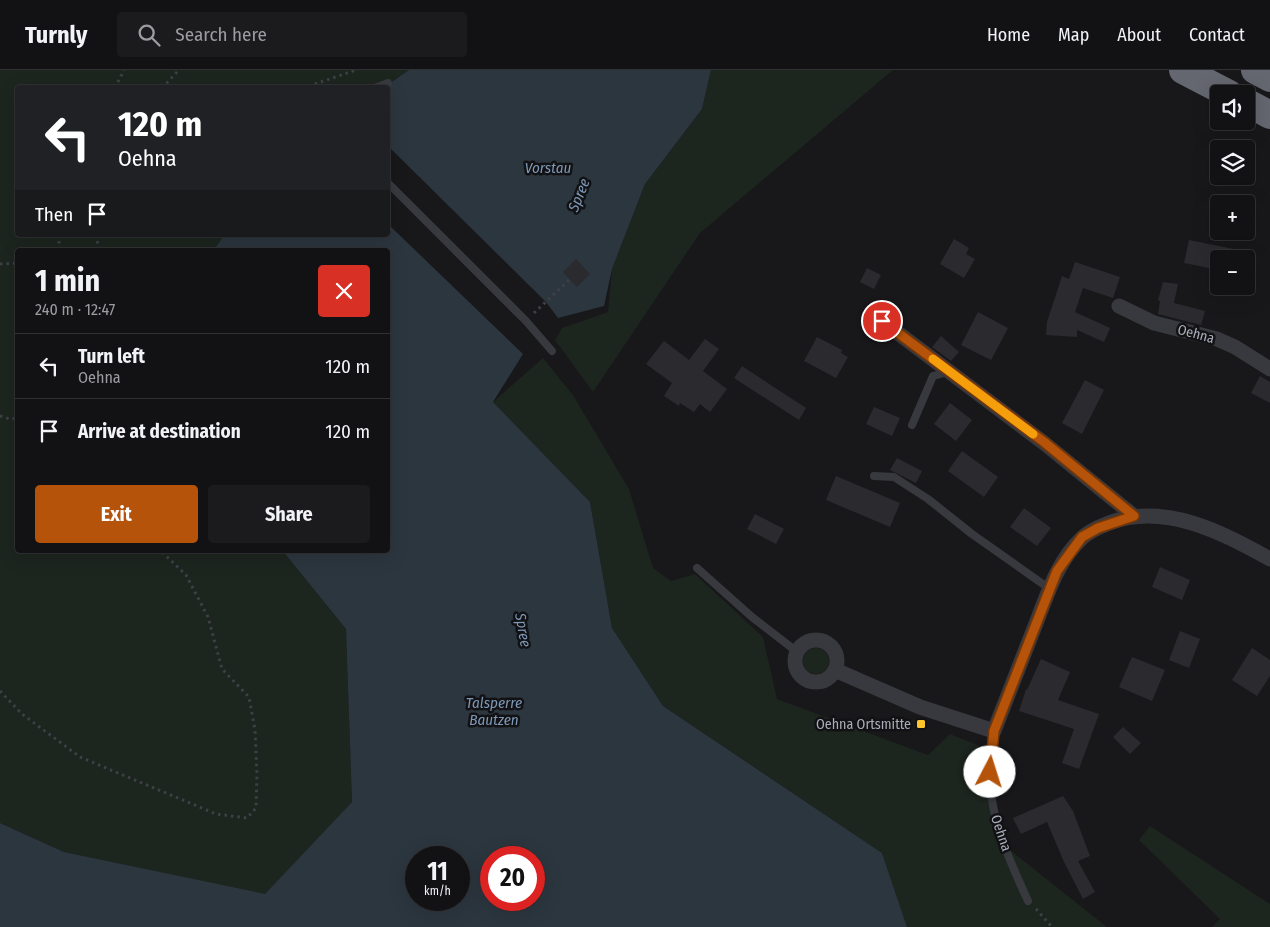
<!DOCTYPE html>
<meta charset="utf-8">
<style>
:root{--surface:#121114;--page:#1b1a1d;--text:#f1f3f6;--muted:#9c9da0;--line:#313134;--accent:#b45309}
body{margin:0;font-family:"Fira Sans Condensed",sans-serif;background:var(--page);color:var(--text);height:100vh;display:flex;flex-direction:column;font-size:19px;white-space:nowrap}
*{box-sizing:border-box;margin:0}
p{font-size:16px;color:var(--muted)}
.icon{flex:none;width:28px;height:28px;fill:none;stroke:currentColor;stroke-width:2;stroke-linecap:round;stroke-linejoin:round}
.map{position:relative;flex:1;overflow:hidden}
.panel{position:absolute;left:15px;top:178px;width:375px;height:305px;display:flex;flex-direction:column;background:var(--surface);border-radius:5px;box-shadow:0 5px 20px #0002,0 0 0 1px var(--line)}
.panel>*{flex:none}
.hud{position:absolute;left:15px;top:15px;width:375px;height:152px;border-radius:5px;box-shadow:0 5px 20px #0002,0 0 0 1px var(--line);background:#202124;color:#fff;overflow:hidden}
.controls{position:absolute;left:1210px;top:15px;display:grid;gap:10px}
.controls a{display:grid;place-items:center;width:45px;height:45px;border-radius:5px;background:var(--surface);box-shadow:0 5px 20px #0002,0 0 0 1px var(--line);font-size:25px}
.speed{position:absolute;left:405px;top:776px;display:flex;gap:10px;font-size:25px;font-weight:700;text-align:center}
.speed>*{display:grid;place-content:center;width:65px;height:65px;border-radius:50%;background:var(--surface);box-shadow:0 5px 20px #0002,0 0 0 1px var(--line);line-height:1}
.speed small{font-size:12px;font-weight:400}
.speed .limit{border:8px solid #d22;background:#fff;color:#111}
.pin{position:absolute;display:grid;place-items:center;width:42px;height:42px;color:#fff;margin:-21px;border:2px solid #fff;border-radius:50%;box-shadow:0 1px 5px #0007}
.me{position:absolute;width:55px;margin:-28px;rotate:5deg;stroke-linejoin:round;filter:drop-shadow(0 0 4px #0008)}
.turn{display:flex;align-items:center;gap:18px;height:105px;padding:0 20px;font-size:22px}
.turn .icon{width:65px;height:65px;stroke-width:2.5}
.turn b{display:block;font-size:35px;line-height:42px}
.then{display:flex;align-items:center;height:48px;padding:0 20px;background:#0003;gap:10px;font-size:19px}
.round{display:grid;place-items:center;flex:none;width:52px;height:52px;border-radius:5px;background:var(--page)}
.headline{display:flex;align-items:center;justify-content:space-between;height:85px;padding:0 20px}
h1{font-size:30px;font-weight:700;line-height:38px}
.cta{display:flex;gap:10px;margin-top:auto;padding:10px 20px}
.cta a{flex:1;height:58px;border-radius:5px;background:var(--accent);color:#fff;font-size:20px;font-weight:700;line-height:58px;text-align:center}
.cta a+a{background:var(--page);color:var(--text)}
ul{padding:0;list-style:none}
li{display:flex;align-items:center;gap:15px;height:65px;padding:0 20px;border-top:1px solid var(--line)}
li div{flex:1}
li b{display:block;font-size:19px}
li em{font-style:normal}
header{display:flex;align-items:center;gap:30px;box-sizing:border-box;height:70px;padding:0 25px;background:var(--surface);border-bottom:1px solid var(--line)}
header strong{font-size:24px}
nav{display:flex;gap:28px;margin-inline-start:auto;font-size:18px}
.search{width:350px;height:45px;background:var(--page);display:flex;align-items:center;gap:12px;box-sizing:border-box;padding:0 18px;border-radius:5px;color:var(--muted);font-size:19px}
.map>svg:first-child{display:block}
.green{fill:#1d251f}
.water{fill:#2c363f;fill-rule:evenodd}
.building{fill:#2b2a2e}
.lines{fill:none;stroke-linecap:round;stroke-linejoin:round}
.path{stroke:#3e4046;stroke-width:3;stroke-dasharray:2.5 4;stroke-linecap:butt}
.lane{stroke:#38393f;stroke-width:8}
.street{stroke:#38393f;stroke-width:15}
.highway{stroke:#646670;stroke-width:28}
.route-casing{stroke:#753606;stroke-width:12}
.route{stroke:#b45309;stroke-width:9}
.slow{stroke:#f59e0b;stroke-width:9}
.poi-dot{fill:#fec42b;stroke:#121215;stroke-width:2}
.labels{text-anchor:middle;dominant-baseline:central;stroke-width:5;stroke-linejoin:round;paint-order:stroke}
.street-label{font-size:14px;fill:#a9adba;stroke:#121215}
.poi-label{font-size:14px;fill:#a9adba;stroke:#121215;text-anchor:end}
.water-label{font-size:15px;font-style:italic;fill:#7e99b7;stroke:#121215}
</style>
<header>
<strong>Turnly</strong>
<div class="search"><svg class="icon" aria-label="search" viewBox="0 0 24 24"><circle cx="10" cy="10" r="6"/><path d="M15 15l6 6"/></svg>Search here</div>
<nav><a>Home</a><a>Map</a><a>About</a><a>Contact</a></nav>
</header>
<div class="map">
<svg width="1270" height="857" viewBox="0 0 1270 857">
<rect width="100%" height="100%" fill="#18171a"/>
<g class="green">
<path d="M0,0H409L383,18H18V165H224L214,180H18V480H282L346,559L352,732L265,825L64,782L0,753Z"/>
<path d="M711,0H893L700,163L593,322L555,270L562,258L608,242L612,199L645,114L702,39Z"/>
<path d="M543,288L573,325L629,419L653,498L671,511L695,504L763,567L777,629L928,685L950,664L980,676L995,768L1107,857H907L882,783L663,636L612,558L590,432L493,332Z"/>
<circle cx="816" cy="591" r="13"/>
<path d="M1150,756L1270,834V857H1212L1220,849L1139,770Z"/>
</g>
<g class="water">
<path d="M409,0H711L702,39L645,114L612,199L604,236L558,248L546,232L388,76V18H383Z"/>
<path d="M388,154L523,284L493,332L590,432L612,558L663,636L882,783L907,857H0V753L64,782L265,824L352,732L346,559L282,480H388V180H214L224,165H388ZM416,788H459V830H416ZM491,788H534V830H491Z"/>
</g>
<g class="building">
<path d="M954,169L969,178L966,184L975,189L964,208L940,194Z"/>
<path d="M1189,170L1249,182V189H1219V200L1184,193Z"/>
<path d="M576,189L590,204L577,217L563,202Z"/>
<path d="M1075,192L1120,207L1113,228L1083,218L1075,242L1110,258L1104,272L1077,260V267L1046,265L1047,252L1062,206L1069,209Z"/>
<path d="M867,198L881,205L874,219L860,212Z"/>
<path d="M1163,212L1178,214L1174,233L1205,241L1201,255L1158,244L1160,231L1158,230Z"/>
<path d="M978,242L1008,258L991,290L961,275Z"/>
<path d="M941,266L959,282L951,291L932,277Z"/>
<path d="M817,267L842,280L841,283L848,287L836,308L804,291Z"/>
<path d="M705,269L719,279L703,301L727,319L710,342L700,334L694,342L680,333L679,336L664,326L672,313L646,294L664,271L689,290Z"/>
<path d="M742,296L806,338L799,350L734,308Z"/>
<path d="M1260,306L1270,312V333L1251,323Z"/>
<path d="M1085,310L1104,320L1082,364L1062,353Z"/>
<path d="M950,333L972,350L956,371L934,354Z"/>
<path d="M874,337L900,348L892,366L866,354Z"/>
<path d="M962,381L998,407L984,427L948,401Z"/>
<path d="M897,388L922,401L916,413L890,400Z"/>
<path d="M836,406L900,433L890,457L826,430Z"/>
<path d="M1024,438L1051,458L1037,476L1010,457Z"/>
<path d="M755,444L784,459L776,474L747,459Z"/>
<path d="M1160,497L1190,510L1182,530L1152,517Z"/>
<path d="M1180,561L1200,569L1189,598L1169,590Z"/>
<path d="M1252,578L1270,590V606L1257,626L1232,610Z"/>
<path d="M1132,587L1165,600L1152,631L1119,617Z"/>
<path d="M1041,589L1070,602L1058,630L1099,644L1079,699L1062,693L1074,659L1019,641L1026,619L1027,620Z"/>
<path d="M1123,657L1141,673L1130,684L1113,667Z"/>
<path d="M1063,726L1073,741L1090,786L1078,791L1095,822L1083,829L1064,792L1047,752L1021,764L1013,748Z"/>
</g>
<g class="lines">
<g class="path">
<path d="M115,18L124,0"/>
<path d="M162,18L179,0"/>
<path d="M310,18L312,15L356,0"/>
<path d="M58,180L60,165"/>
<path d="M97,180L98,165"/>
<path d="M0,194L18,193"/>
<path d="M534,243L570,209"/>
<path d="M0,346L10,349L18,348"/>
<path d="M0,621L22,644L80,687L216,744L247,748L256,738L257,705L255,660L249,627L222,599L208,547L186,505L160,480"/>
<path d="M1036,839L1052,857"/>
</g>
<g class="lane">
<path d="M375,18L388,13"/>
<path d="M388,113L526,251L552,281"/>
<path d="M912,355L933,306L948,302"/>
<path d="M874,406L894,407L928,429L972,464L1050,519"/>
<path d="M697,498L752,547L796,581"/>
<path d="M994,661C992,678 988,697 990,714C993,755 1011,794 1028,831"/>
</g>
<g class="street">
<path d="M1119,236L1154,253L1217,269L1235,277L1270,299"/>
<path d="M882,251L1044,373L1134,446"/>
<circle cx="816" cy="591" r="21"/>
<path d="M835,600L920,637L994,661C1007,628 1020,595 1033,561C1046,529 1056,492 1082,468C1089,461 1099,457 1109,453C1165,432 1221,462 1270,489"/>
</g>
<g class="highway">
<path d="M1183,0L1229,24"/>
<path d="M1255,0L1270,8"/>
<path d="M1246,32L1270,45"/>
</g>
</g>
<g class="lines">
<g class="route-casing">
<path id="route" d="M882,251L1044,372L1134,446L1098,458L1082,467L1057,501L994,661L990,702"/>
</g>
<use href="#route" class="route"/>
<path class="slow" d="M933,289L1033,364"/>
</g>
<rect class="poi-dot" x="916" y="649" width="10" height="10" rx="2.5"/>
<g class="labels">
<g class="street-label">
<text transform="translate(1196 264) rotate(15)">Oehna</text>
<text transform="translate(1001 763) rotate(71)">Oehna</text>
</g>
<g class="poi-label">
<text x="911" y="654">Oehna Ortsmitte</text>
</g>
<g class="water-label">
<text x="548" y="98">Vorstau</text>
<text transform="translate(579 125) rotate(-68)">Spree</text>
<text transform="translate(523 560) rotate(80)">Spree</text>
<text x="494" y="633">Talsperre<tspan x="494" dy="17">Bautzen</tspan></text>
</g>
</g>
</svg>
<div class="controls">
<a><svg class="icon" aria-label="sound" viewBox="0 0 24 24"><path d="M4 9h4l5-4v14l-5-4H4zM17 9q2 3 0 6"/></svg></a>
<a><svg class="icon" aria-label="layers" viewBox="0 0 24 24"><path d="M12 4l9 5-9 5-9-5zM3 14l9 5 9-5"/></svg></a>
<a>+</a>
<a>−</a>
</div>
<div class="speed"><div>11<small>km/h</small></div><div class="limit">20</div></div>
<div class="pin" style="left:882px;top:251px;background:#d93025"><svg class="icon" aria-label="arrive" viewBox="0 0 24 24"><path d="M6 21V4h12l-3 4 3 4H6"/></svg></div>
<svg class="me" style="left:990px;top:702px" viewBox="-20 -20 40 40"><circle r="19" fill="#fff"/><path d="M0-13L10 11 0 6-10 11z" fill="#b45309"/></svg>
<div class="hud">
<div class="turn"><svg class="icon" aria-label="left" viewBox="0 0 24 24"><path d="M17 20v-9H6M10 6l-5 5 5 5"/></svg><div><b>120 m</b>Oehna</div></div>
<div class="then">Then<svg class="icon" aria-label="arrive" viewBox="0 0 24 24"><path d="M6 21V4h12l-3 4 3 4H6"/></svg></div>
</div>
<section class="panel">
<div class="headline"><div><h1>1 min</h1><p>240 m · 12:47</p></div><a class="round" style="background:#d93025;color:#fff"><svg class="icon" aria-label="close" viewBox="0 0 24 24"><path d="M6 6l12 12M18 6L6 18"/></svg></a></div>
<ul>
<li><svg class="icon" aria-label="left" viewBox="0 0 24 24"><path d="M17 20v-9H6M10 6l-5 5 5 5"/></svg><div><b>Turn left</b><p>Oehna</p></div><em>120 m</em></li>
<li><svg class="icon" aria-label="arrive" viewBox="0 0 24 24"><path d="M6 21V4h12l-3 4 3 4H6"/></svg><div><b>Arrive at destination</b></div><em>120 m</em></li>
</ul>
<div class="cta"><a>Exit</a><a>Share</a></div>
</section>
</div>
